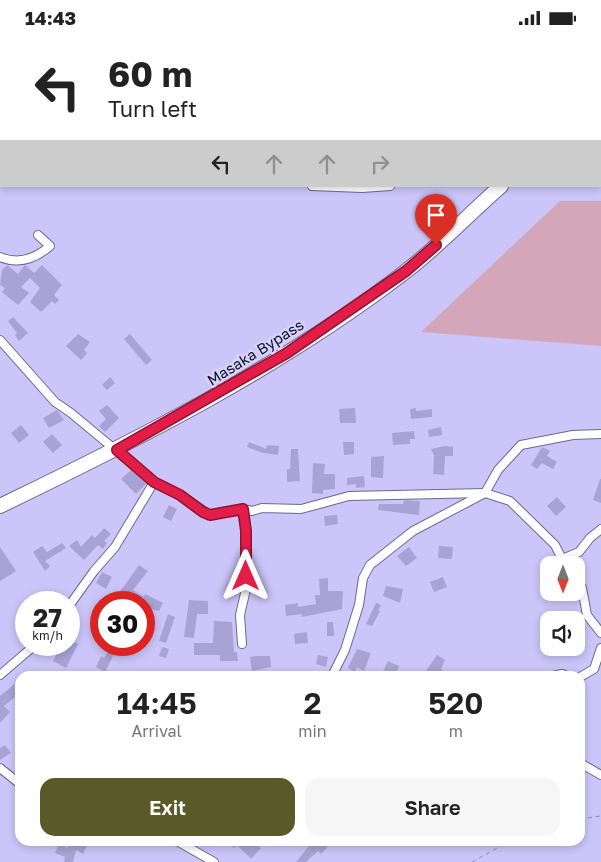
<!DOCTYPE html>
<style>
:root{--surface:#fff;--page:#f6f6f6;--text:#222;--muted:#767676;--accent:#595a27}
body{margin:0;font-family:"Golos Text",sans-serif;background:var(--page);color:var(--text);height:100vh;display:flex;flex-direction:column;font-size:19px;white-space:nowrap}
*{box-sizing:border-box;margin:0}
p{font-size:16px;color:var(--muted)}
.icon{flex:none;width:28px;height:28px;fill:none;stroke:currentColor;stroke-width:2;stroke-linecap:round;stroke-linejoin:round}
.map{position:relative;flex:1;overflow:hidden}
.side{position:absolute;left:15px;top:636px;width:570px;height:175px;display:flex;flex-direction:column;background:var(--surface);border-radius:15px;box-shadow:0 2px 8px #0003}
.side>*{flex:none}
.hud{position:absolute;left:0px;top:0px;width:601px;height:152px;box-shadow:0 2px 8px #0003;background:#fff;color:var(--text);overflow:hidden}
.needle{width:32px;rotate:180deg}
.fabs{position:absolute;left:540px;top:521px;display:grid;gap:10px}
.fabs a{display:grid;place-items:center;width:45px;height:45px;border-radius:10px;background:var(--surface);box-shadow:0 2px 8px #0003;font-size:25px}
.speed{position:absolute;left:15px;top:556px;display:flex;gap:10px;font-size:25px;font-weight:700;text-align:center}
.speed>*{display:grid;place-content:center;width:65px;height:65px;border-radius:50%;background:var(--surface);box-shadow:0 2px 8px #0003;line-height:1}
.speed small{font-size:12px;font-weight:400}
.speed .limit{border:8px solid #d22;background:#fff;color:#111}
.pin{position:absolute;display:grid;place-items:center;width:42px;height:42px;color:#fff;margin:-51px -21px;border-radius:50% 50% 50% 0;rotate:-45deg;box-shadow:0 0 5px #0007}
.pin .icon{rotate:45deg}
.me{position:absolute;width:55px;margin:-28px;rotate:0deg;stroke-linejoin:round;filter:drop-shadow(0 0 4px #0008)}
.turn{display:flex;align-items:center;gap:18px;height:105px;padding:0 25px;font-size:22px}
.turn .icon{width:65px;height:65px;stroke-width:2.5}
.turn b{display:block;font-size:35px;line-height:42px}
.lanes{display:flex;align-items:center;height:48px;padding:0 25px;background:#0003;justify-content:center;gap:25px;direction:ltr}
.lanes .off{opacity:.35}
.eta{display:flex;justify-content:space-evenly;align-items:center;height:85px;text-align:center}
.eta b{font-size:30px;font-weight:600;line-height:35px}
.primary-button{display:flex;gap:10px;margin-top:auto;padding:10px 25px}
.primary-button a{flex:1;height:58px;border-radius:15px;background:var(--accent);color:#fff;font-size:20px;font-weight:600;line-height:58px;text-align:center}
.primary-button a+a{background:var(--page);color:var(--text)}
.status{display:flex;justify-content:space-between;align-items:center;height:35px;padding:0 25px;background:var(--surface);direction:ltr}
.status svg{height:14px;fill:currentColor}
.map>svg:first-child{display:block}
.green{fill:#d4a6ba}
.building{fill:#a9a3d5}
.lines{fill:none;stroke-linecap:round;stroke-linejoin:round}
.minor-casing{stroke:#6e6796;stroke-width:10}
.trunk-casing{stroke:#6e6796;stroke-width:16}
.path{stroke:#918cb5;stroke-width:1;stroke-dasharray:4 4;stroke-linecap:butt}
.minor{stroke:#fff;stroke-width:8}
.trunk{stroke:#fff;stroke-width:14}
.route-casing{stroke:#92132f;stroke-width:12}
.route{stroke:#e11d48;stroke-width:9}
.labels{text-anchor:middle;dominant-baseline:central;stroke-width:5;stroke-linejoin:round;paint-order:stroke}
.street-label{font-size:15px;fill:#120f21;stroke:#d8d3fe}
</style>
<div class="status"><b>14:43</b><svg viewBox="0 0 49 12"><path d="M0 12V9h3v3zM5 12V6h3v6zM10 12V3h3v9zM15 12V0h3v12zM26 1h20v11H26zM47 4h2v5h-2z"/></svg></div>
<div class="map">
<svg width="601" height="827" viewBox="0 0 601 827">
<rect width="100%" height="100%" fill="#cbc5f9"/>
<path class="green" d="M560,166H601V311L421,297Z"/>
<g class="building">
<path d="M7,230L18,239L25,230L34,238L42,230L62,250L54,260L59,265L55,269L52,266L41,277L30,267L40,253L30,243L21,252L29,258L18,270L2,257L5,253L0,250L2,235Z"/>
<path d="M13,282L28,298L19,306L15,300L17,298L8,286Z"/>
<path d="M78,299L90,307L84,315L87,318L81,325L66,311Z"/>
<path d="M130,299L152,325L146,330L124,304Z"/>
<path d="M110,342L115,348L107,355L102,350Z"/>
<path d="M107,370L119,383L105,397L99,391L106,384L99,376Z"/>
<path d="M355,373L356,388H340L339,374Z"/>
<path d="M416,373V376L432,374V382L411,384L410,374Z"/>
<path d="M57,375L64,385L49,393L43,383Z"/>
<path d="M21,390L29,400L19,408L11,398Z"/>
<path d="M441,392L442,400L429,402L428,395Z"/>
<path d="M414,396L415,404H410V409L393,410L392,398Z"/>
<path d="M52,399L62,410L53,418L43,407Z"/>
<path d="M249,407L266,414L267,410L279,411L278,420L263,418L247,412Z"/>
<path d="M343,407H354V419L344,420Z"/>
<path d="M445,411L453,412V421H445L444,440L433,439L434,420L431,414Z"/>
<path d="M542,412L550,416L547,421L557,427L553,434L542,428L537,434L531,430Z"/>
<path d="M291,414H298L300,446L287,447V434H290Z"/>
<path d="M384,421L383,443L371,442V422Z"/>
<path d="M313,428L325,429L324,439H335V454L323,455V459L312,458Z"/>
<path d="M131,435L147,448L136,459L121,444Z"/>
<path d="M364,441L365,452L356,453V449L347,450V443Z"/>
<path d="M600,444H601V468L593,465Z"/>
<path d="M557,462L566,472L556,481L547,471Z"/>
<path d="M404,465L420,466L419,480L378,475L379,469H403Z"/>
<path d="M169,470L177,474L171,486L163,482Z"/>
<path d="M337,480L338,489L325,491L324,481Z"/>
<path d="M104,493L111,499L104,506L107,508L103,514L98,510L84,525L69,511L77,505L81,512L92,500L95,503Z"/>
<path d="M62,508L66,513L45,526L50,531L45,536L33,517L42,511L47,517Z"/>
<path d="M439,511L453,512L452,524L438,523Z"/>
<path d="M0,512L16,536L0,546Z"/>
<path d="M409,512L417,523L406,531L397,521Z"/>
<path d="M139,530L148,536L133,555L144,562L145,559L163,568L159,576L148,573L144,571V568H112Z"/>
<path d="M102,537L112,542L106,554L96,548Z"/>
<path d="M443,542L447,552L434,557L430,547Z"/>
<path d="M328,543V556H343L342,574L302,582V579L286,581L285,570L298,568V572L316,569L315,560H320L319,544Z"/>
<path d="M386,551L403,554L400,568L383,561Z"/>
<path d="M189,565L208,566V579H197L194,603L184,602Z"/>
<path d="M376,568L381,570L378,576H380L372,591L366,589Z"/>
<path d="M168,579L175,582L166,608L159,606Z"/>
<path d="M214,586L232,587L234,617H237L238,626H220V620H194V608H213Z"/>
<path d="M327,587H333L334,601H327Z"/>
<path d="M307,597L308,608L295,609L294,599Z"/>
<path d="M69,604L78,609L66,633L53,626L62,610H69Z"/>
<path d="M108,610H138L132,619L129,617L126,621L116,615L105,637L96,632L101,621L104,623L111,612Z"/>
<path d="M162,612L169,614L166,623L159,621Z"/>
<path d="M357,614L371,618L364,636L357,632L355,637L348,633Z"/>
<path d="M318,620L328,622L326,632L316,629Z"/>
<path d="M437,620L445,625L441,634L448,641H428L424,639Z"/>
<path d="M256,621H270L271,632L252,636L250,622Z"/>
<path d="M388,626L399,631L395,641L382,639Z"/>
<path d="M17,647L20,651V658L4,671L10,677L0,688V661Z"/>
<path d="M5,710L11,718L0,725V713Z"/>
<path d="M70,806H89L83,819L76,815L73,827H64L65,822L55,818L59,808L67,813Z"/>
<path d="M226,806H254L261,813L251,824L237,810L234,813Z"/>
<path d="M313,806H333L321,819L318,816L306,827H296Z"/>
</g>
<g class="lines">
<g class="minor-casing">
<g id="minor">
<path d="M222,0L224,1"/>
<path d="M346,0L348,1"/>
<path d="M526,0V1"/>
<path d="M312,151L362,153L390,151"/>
<path d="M0,222C19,230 35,224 50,211L38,200"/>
<path d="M0,305L55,367L71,378L154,447L180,460L210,480L243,474L252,476L262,473L301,474L349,461L485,458L510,466L555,510L562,524L579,517L590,503L601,494"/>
<path d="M576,545L582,553L587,580L601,598"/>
<path d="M69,571L94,536L115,512L154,447"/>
<path d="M242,609L240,580L246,554V496L243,474"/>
<path d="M0,640L35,610"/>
<path d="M332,641L345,615L359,570L363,543L370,530L413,496L485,458L498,435L521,410L573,400L601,399"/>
<path d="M553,641L562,639L567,641"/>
<path d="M580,642L594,634L601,613"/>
<path d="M580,728L601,740"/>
<path d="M0,733L20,749"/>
<path d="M177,806L214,827"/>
</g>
</g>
<g class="trunk-casing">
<g id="trunk">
<path d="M600,46L601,45"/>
<path d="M0,471C141,403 281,332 405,237C439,211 469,179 501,151"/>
</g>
</g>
<g class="path">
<path d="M464,0L465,1"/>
<path d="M580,784L601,781"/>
<path d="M472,827L510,806"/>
</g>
<use href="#minor" class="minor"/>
<use href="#trunk" class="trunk"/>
</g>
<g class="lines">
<g class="route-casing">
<path id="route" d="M246,541V496L243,474L210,480L203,477L180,460L154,447L117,415L287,318L406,236L436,210"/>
</g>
<use href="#route" class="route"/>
</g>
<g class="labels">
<g class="street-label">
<text transform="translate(255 317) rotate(-32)">Masaka Bypass</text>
</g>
</g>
</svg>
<div class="fabs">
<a><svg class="needle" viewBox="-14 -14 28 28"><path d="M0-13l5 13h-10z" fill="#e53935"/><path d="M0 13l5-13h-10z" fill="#767676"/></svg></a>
<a><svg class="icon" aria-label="sound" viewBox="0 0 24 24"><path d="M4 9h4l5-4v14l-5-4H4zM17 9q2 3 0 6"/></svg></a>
</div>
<div class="speed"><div>27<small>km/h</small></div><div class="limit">30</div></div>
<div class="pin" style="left:436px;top:210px;background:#d93025"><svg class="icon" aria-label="arrive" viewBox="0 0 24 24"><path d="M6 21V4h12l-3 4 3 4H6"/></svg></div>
<svg class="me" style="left:246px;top:541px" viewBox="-20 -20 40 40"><path d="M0-17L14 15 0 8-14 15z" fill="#e11d48" stroke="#fff" stroke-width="4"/></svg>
<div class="hud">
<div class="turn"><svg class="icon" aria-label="left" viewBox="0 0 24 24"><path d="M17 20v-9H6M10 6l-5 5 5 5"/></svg><div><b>60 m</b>Turn left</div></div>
<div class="lanes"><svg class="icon" aria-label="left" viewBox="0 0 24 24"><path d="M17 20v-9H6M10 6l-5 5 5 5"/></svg><svg class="icon off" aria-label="ahead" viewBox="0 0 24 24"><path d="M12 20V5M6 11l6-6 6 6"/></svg><svg class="icon off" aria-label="ahead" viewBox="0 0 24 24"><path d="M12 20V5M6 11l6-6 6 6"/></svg><svg class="icon off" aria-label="right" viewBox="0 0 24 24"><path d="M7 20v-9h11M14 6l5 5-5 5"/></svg></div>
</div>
<section class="side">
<div class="eta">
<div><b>14:45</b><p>Arrival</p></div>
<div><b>2</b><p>min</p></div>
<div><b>520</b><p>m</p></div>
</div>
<div class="primary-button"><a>Exit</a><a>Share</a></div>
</section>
</div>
